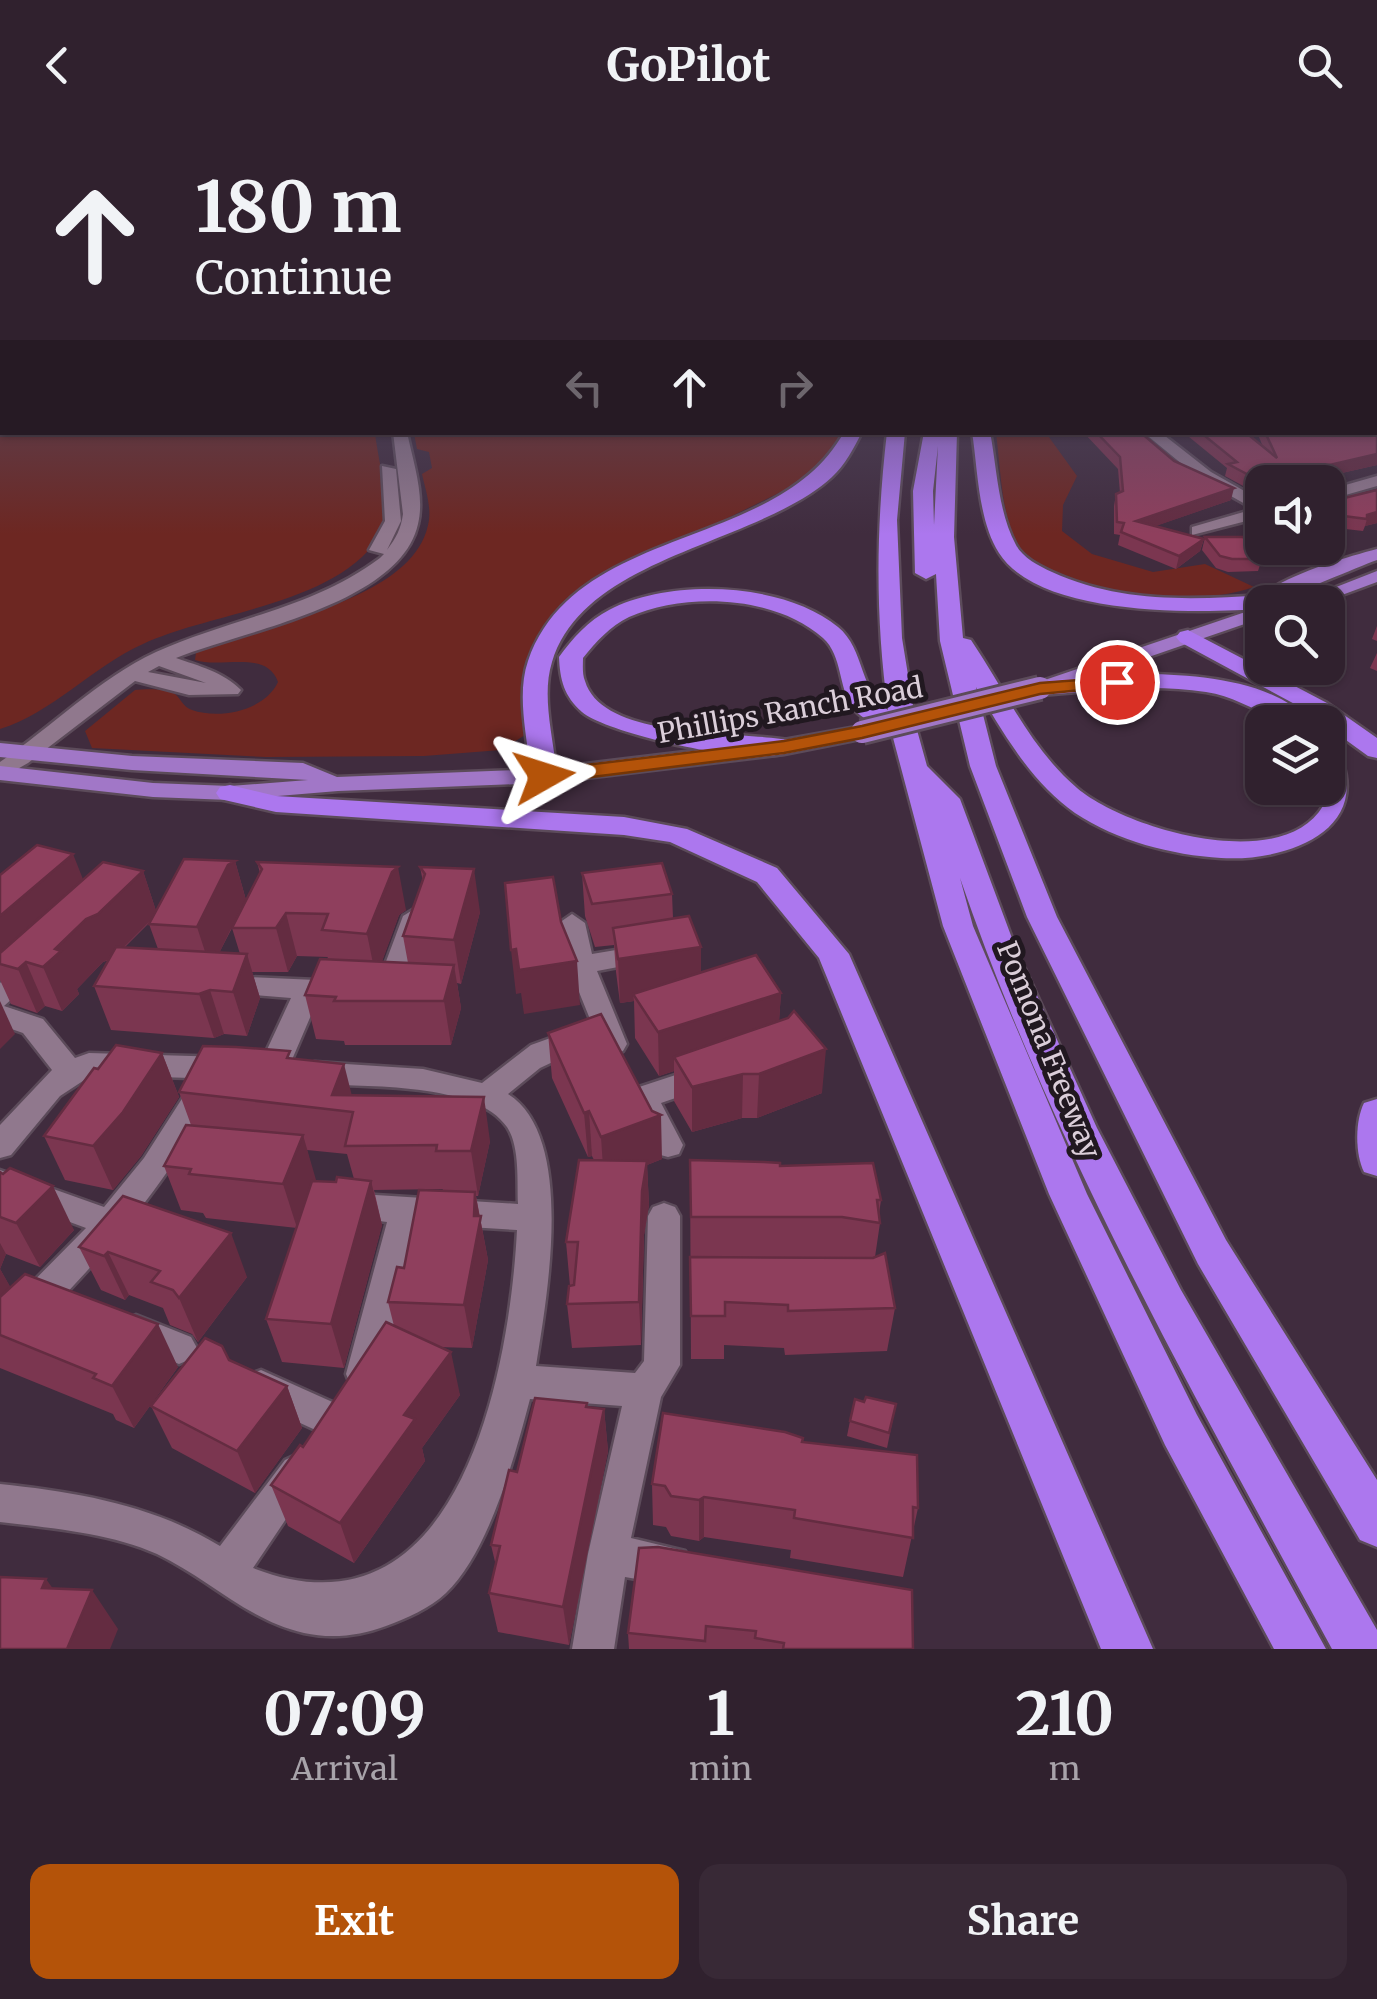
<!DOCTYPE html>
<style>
:root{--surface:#30212e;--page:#382936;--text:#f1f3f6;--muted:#a8a3aa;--line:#4b3e4a;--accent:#b45309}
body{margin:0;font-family:Merriweather,serif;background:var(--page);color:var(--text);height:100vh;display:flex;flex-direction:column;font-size:38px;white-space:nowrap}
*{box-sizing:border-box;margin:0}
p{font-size:32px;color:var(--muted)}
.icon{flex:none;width:55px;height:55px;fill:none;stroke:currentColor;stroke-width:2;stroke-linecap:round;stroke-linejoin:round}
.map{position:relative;height:1519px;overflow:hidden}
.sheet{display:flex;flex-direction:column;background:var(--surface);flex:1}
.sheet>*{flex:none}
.guide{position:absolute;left:0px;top:0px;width:1378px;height:305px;box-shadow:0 2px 8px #0004,0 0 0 2px var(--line);background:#30212e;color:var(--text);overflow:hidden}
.fabs{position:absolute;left:1245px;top:335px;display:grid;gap:20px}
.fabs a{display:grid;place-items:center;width:100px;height:100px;border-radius:20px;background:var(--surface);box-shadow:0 2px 8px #0004,0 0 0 2px var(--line);font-size:50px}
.pin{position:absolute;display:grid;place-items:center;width:85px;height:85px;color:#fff;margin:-42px;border:5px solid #fff;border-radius:50%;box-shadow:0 2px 10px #0007}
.me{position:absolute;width:110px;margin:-55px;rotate:84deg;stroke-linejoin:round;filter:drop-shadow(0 0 8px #0008)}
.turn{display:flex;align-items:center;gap:35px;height:210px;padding:0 30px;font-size:45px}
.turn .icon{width:130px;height:130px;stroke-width:2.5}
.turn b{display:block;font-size:70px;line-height:85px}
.lanes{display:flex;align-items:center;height:95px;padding:0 30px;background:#0003;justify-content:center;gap:50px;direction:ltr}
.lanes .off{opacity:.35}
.eta{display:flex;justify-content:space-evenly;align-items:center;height:170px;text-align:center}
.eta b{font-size:60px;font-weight:700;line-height:70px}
.primary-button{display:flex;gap:20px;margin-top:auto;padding:20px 30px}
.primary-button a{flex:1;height:115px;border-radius:20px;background:var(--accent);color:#fff;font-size:40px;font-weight:700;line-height:115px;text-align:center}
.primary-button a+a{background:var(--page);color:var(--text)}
header{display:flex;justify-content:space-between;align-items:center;height:130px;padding:0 30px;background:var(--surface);font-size:45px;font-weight:700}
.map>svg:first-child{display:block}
.green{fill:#6d2722}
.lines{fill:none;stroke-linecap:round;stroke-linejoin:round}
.minor-casing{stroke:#5c4b5a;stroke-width:5}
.major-casing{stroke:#5c4b5a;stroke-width:5}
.highway-casing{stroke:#5c4b5a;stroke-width:5}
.minor{fill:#90788d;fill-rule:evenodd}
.major{fill:#a177c7;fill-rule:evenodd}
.highway{fill:#ac77ee;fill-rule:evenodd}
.major-bridge-casing{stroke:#5c4b5a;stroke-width:28;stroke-linecap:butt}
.major-bridge{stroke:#a177c7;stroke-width:22}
.wall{fill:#7b3650;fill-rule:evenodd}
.shaded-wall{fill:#642c41}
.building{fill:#8f3f5d;stroke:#642c41;stroke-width:2.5}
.route{fill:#b45309;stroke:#753606;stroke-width:2.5}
.labels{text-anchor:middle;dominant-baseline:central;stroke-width:10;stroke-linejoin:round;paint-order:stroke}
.street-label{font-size:28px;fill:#dbced9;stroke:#211820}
</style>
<header><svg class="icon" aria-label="back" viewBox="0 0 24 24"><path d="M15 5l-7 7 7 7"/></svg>GoPilot<svg class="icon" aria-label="search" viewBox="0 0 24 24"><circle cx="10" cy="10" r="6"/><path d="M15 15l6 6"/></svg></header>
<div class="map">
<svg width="1377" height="1519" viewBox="0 0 1377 1519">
<rect width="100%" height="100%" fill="#402c3e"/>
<g class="green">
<path d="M0,191L2,302L375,303C378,332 394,382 378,408C334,475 211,482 143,514C92,537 52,583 0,599Z"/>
<path d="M414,303H846L825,334L803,351L677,413L550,492L534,517L528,541L532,597L525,598V605L501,620L424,626L266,627L92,618L85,601L135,560C145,559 166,558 175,564C182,570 182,576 192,580C221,590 265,580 278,552C267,519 220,539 195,530L196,523C256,492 417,474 429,390C431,375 425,358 422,344L432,338L429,322L417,319Z"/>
<path d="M996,303H1046L1077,346L1063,375L1062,401L1092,424L1153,442L1205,434L1254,457C1196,478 1054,473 1018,415C1002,391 1000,332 996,303Z"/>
</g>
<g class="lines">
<g class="minor-casing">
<g id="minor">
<path d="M393,302H407C413,332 425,365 418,394C400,475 241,501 176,528C199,536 223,542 241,560L238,564L189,565L135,551L28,633L0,649V632C52,597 98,549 156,522C231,488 312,479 380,428L384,424L369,420L385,391L382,336L396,339L401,391L387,420C396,408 401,399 403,384ZM159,536L206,553L148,542Z"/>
<path d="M1143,302H1160L1211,342L1262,371V387L1192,405V397L1254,379L1199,348Z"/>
<path d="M1377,346V356L1328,370V360Z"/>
<path d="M416,778L429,786L403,861L399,868H379L375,861L403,786Z"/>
<path d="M572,784L585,793L592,824L646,815L655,818L659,824L655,830L597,841L627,914L623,921L613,924L603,921L568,835L559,793Z"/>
<path d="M32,830L41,832L45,839L4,876L43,889L75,928L89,923L225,927L235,930L240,938L235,946L225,949L92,945L60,966L11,1025L0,1028V995L52,940L23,903L0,895V853L23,832Z"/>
<path d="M224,846L339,851L349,854L353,861L349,868L318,869L288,939L283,947L273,950L263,947L258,939L291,868L214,862L210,855L214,848Z"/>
<path d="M581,897L591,900L595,907L591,914L540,938L508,964C576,1007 547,1166 536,1236L635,1243L644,1231L648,1086L653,1077L664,1073L675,1077L680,1086V1235L661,1267L631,1408L685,1421L691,1435L685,1449L671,1455L625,1447L614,1519H572L588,1424L622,1276L530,1269C515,1326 489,1422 446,1463C429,1479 407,1488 386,1496C360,1506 331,1509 304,1503C247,1490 208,1448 157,1424C110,1403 51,1398 0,1392V1354C77,1362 153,1375 220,1416L285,1330L298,1324L311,1330L317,1343L253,1438C461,1519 510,1237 517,1100L419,1094L382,1244L377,1256L364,1261L351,1256L346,1244L387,1092L333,1085L328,1076L333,1067L344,1063L518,1074C517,1051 520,1017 507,997C477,952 364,957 315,954L305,951L300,943L305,935L315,932L423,939L482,953L531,915Z"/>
<path d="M703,936L713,939L718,947L713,955L661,973L683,1015L679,1024L668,1027L657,1024L628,967L633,959Z"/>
<path d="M196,961L207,964L211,972C159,1067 88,1143 12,1219L0,1224V1185L86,1098L0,1066V1040L104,1077L144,1028L185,964Z"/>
<path d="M136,1185L191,1207L197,1218L191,1229L179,1234L124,1212L119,1201L124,1190Z"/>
<path d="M261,1240L348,1279L353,1291L348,1303L335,1309L248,1269L243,1257L248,1245Z"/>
</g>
</g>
<g class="major-casing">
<g id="major">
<path d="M1377,419V430C1354,438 1280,472 1262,472V488L1047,562L1040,564L1030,558L1033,554L1260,477L1254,472C1278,447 1343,428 1377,419Z"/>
<path d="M1377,441V452L1323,472H1298Z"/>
<path d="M862,596L873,602L870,607L784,624L544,653L338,661L230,670L153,667L0,650V636L153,653L230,656L308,650L132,640L0,627V613L132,626L303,633L337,647L544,639L784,610Z"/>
</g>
</g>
<g class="highway-casing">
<g id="highway">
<path d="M844,302H862C854,318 845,335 832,347C758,415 584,425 552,532C541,567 554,610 557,646L544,654L534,652L531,646C528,610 516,566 528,531C576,393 779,421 844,302Z"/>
<path d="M887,302H905L897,390L902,508L917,600L927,636L960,669L1016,819L1097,998L1181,1160L1377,1500V1519H1332C1196,1268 1053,1019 960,748L973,796L1087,1064L1197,1285L1326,1519H1274L1165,1315L1049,1064L943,796L892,604C881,597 861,589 853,578C838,558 843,526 823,508C775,465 685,462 629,487C610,496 596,512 583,528C583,535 582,544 585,551C603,612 746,600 793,611L797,617C776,643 609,605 582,582C564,566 560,550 559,527C572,509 589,490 609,480C670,448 784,452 838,497C865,519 860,563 888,580C875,486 876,397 887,302Z"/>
<path d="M924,302H957L954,407L963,508L971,510C1005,560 1030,618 1077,658C1125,699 1282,745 1323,676C1332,661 1328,636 1328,617L1337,619C1377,701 1285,732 1221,728C1172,725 1117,711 1075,683C1031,652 1003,603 976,557L996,636L1057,787L1226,1110L1377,1350V1417L1360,1410L1198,1134L1027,787L970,636L940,511L936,444L926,449L915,443L913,361ZM938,316L934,395L933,361Z"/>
<path d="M972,302H990C997,338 998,382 1016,415C1023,428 1039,436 1052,442C1120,473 1191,470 1264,465L1275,472H1262V479C1196,483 1040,487 999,423C978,390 978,340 972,302Z"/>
<path d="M1188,500L1327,573L1377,608V628L1368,626L1328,597V592L1180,512L1176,507L1180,502Z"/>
<path d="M1139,544C1190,544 1275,549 1310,592C1270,595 1246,568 1206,562C1151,553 1095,561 1040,565L1028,558L1040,551Z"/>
<path d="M230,655L276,666L624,687L687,699L777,738L849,824L1153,1519H1101L819,828L757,752L670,712L624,705L276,682L220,669L216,663L220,657Z"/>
<path d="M1377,969V1046L1364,1042C1355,1024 1355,991 1364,973Z"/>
</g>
</g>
<use href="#minor" class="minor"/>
<use href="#major" class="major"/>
<use href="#highway" class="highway"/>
<g class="major-bridge-casing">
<path id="major-bridge" d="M862,602L1040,558"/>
</g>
<use href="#major-bridge" class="major-bridge"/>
</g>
<g class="wall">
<path d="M1376,217H1377V335L1302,352H1262L1256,363L1225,346L1227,338L1183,302H1245L1263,317L1257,302H1375Z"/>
<path d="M1083,302H1140L1174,331L1231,370L1155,396L1204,409L1200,421L1176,439L1118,415L1120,405L1114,404V376L1116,364L1120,363L1118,339Z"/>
<path d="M1377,360V393L1365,396L1363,401L1328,397V372Z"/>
<path d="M1205,407L1262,429L1258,441L1228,442L1216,438L1202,420Z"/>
<path d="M1377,496V511L1372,509Z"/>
<path d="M1377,523V541L1370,538Z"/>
<path d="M235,731L246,770L260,743L257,732L406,780L399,785L382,831L408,833L403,806L423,752L420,737L480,782L461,854L457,853L461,878L451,915H345L344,911L316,909L305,865L328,827L297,826L288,842H252L260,868L247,906L224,904L214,908L111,900L94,856L109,830L103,832L77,859L79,864L62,881L45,876L37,883L11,874L0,850V745L83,750L143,741L156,781ZM243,777L232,798L240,824L219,823ZM151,791L149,794L158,819L125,817Z"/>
<path d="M582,743L672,764L673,788L701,843L781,863L779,891L822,963L757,988H742L692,1002L674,971V941L659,946L635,908L634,871L620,873L616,842L614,815L595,817L585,786Z"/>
<path d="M548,903L662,1029L647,1035L649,1075L644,1105L641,1215L572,1218L567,1174L570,1156L566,1112L594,1030L592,1026L588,1027L552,948Z"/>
<path d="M162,923L179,967L141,1026L113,1060L65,1050L44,1006L98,939Z"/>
<path d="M292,929L351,965L490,1011L478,1066H476L488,1130L472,1218L438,1217L460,1265L422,1318L425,1331L354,1433L288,1396L271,1355L303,1317L394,1196L388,1172L443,1059L374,1060L382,1095L344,1238L282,1232L266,1189L297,1098L206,1088L203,1083L181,1080L164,1036L191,995L179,962ZM307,1020L347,1024L354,1049L336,1052L315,1051Z"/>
<path d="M690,1030L780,1036L881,1070L879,1084L880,1093L875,1127L895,1178L887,1221L785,1225L784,1218L724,1215V1229H691Z"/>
<path d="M0,1042L74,1100L40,1137L6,1124L0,1139Z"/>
<path d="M79,1117L247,1147L198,1212L192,1204L170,1195L163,1178L129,1165L125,1170L101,1160Z"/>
<path d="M0,1139L10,1157L178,1237L134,1298L116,1290L113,1284L0,1238Z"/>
<path d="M229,1230L287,1256L302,1298L255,1363L172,1318L151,1276Z"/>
<path d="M864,1272L896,1274L887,1318L847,1306L850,1291Z"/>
<path d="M587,1277L604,1279L608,1321L569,1515L498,1502L489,1463L496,1436L491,1415L517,1342Z"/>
<path d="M802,1312L918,1378L903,1447L790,1428L791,1420L704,1407L699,1411L671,1406L666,1397L653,1395L652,1354Z"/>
<path d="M639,1418L913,1519H629L628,1503Z"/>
</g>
<g class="shaded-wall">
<path d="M1377,324V335L1302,352H1262V362L1256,363L1260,351Z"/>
<path d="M1234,358L1231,370L1133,404L1136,391Z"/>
<path d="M1377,382V393L1365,396L1367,389V385Z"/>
<path d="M1204,409L1200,421L1176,439L1179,426Z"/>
<path d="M73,724L90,767L0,834V786Z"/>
<path d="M235,731L247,774L241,778L211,840L197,797L228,735Z"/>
<path d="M398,737L406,780L399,785L376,848L367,804L392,742Z"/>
<path d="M474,739L480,782L461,854L454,810Z"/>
<path d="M143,741L157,784L114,827L103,832L77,859L79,864L62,881L43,837L55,819L86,789Z"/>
<path d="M286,783L297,826L288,842L276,798Z"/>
<path d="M701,817V861L633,864L634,871L620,873L618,829Z"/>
<path d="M516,819L577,831L580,875L524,884L521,863L516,864L511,820Z"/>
<path d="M247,824L260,868L247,906L233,862Z"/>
<path d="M26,832L45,876L37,883L18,839Z"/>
<path d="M454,835L461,878L451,915L444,871Z"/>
<path d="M210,860L224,904L214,908L199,864Z"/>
<path d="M781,863L778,907L674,927V941L659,946L658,902Z"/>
<path d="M0,871L15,904L0,919Z"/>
<path d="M826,919L822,963L757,988L759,944Z"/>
<path d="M162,923L179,967L141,1026L113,1060L93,1016Z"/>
<path d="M344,934L355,978L332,965Z"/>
<path d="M743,944L742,988L692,1002V957Z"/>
<path d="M484,967L490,1011L478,1066L471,1021Z"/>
<path d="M589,981L592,1026L588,1027L584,983Z"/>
<path d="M661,985L662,1029L647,1035L649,1075L644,1105L641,1215L639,1172L604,1052L601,1007Z"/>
<path d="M303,1005L316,1050L297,1098L283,1054Z"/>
<path d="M371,1051L382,1095L344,1238L331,1194Z"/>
<path d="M53,1056L74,1100L40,1137L16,1093Z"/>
<path d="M475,1062L488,1130L472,1218L464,1175Z"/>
<path d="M231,1103L247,1147L198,1212L179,1168Z"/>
<path d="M0,1113L6,1124L0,1139Z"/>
<path d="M108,1122L129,1165L125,1170L104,1126Z"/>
<path d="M0,1139L11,1158L0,1170Z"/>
<path d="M158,1194L178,1237L134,1298L112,1256Z"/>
<path d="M451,1222L460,1265L422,1318L425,1331L354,1433L340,1393L404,1285Z"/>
<path d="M287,1256L302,1298L255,1363L237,1321Z"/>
<path d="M604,1279L608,1321L569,1515L563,1477Z"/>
<path d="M704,1367V1407L699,1411V1370Z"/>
<path d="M46,1449L74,1488L42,1458Z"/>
<path d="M92,1460L118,1499L110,1519H67Z"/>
</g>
<g class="building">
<path d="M1375,204L1376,217H1377V264L1375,265Z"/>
<path d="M1375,265L1377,272V324L1260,351L1228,334L1237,332L1200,302H1245L1277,328L1265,302H1375Z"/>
<path d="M1096,302H1140L1174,331L1234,358L1136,391L1204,409L1179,426L1121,402L1124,393L1117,392L1116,364L1123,361L1120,327Z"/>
<path d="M1377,360V382L1367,385V389L1328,384V372Z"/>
<path d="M1205,407H1243L1262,429H1232L1220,426Z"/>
<path d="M37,715L73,724L0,786V745Z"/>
<path d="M184,729L235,731L228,735L197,797L149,794Z"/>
<path d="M103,732L143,741L98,784L86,789L55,819L61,821L43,837L26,832L18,839L0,834V823Z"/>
<path d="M257,732L398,737L392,742L367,804L322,800L328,784L286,783L276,798H232L262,739Z"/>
<path d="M662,733L672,764L592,774L582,743Z"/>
<path d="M420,737L474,739L454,810L403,806L425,744Z"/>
<path d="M553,747L561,792L577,831L519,840L516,819L511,820L505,753Z"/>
<path d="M689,786L701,817L618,829L613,798Z"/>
<path d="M116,817L247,824L233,862L210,860L199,864L94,856Z"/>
<path d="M756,825L781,863L658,902L633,864Z"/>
<path d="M320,829L454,835L444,871H334L336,867L305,865Z"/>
<path d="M794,881L826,919L759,944H743L692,957L674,927L788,888Z"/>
<path d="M601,884L652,981L661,985L601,1007L589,981L584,983L548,903Z"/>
<path d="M116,915L162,923L123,982L93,1016L44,1006L94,938L98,939Z"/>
<path d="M203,916L236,917L290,921L287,928L344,934L332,965L484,967L471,1021H436L437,1015L345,1016L353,982L179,962Z"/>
<path d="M186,995L303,1005L283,1054L189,1044L191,1039L164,1036Z"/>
<path d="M579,1030L647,1031L642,1061L639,1172L567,1174L569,1156L574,1155L578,1112H566Z"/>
<path d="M690,1030L764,1032L780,1033V1036L873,1033L881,1070H877L880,1093L842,1087H691Z"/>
<path d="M10,1038L53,1056L16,1093L0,1087V1042L3,1044Z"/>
<path d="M337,1047L371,1051L331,1194L266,1189L312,1051L336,1052Z"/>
<path d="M419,1060L475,1062L474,1086H481L464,1175L388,1172L397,1137L404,1138Z"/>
<path d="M123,1066L231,1103L179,1168L173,1160L151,1152L160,1141L108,1122L104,1126L79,1117Z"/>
<path d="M885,1123L895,1178L788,1181V1175L725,1172V1186H691L690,1127L873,1128Z"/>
<path d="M25,1144L158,1194L112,1256L93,1248L96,1244L0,1205V1167Z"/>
<path d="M386,1192L451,1222L404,1285L415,1289L340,1393L271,1355L300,1315L303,1317Z"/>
<path d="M205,1208L222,1216L229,1230L287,1256L237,1321L151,1276Z"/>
<path d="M866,1267L896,1274L889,1303L850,1291L855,1269L864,1272Z"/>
<path d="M535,1268L587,1273L586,1277L604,1279L563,1477L489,1463L500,1416L491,1415L509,1340L517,1342Z"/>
<path d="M663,1283L785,1302L803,1308L802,1312L917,1325L918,1378L913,1377V1408L794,1388L795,1380L704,1367L699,1370L671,1366L665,1356L652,1354Z"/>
<path d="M658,1417L912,1460L913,1519H783L784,1513L755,1508L756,1501L706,1496L705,1511L628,1503L639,1418Z"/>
<path d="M0,1447L46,1449L42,1458L92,1460L67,1519H0Z"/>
</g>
<linearGradient id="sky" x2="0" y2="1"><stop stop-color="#231822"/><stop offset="0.47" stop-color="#534b63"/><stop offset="1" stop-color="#534b63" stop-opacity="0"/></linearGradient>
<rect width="1377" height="404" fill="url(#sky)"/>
<path class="route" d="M1117,547L1124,549V556L1040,564L862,608L784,623L544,653L534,646L544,640L784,611L862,596L1040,553Z"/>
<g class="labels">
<g class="street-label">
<text transform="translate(790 580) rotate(-10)">Phillips Ranch Road</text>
<text transform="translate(1049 920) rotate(68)">Pomona Freeway</text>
</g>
</g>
</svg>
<div class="fabs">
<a><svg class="icon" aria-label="sound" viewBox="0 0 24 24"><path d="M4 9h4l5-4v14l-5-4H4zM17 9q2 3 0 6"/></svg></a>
<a><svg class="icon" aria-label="search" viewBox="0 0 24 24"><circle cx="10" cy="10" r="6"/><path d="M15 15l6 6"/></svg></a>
<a><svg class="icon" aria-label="layers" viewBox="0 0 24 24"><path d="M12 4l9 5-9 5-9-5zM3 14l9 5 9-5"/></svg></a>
</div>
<div class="pin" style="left:1117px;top:552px;background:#d93025"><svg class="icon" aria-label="arrive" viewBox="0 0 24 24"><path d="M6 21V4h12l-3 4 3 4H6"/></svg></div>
<svg class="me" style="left:544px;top:646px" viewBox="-20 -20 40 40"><path d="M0-17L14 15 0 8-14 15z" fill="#b45309" stroke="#fff" stroke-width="4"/></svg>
<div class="guide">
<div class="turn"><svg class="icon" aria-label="ahead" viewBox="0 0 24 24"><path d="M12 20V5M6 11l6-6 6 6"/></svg><div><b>180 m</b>Continue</div></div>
<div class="lanes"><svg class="icon off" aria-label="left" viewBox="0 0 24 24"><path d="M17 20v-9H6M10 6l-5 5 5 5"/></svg><svg class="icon" aria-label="ahead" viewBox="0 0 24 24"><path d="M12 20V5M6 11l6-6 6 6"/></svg><svg class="icon off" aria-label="right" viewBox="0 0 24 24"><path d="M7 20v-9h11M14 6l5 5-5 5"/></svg></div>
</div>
</div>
<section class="sheet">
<div class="eta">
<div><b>07:09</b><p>Arrival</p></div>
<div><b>1</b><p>min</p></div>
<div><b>210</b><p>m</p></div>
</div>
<div class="primary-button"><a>Exit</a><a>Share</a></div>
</section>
